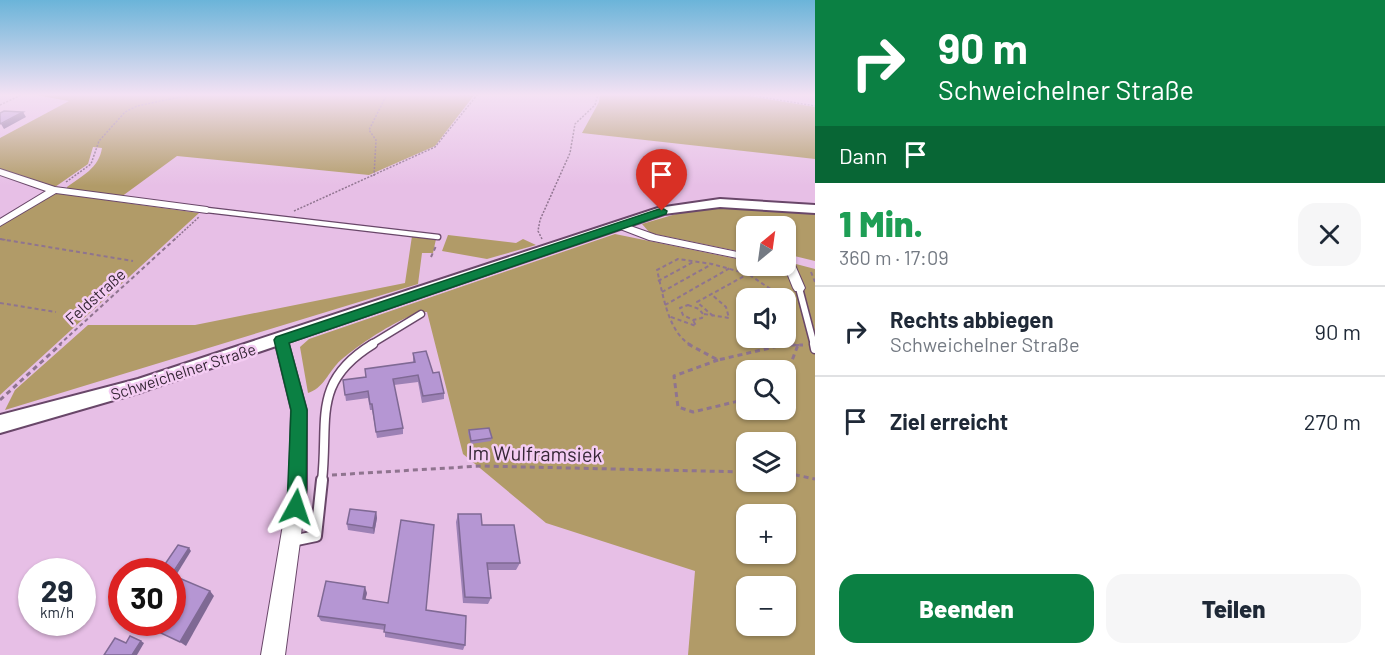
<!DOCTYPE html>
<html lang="de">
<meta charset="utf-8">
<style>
:root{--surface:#fff;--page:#f6f6f7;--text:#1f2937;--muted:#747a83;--line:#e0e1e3;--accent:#0b8043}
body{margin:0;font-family:Barlow,sans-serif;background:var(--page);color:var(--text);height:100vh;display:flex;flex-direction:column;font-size:22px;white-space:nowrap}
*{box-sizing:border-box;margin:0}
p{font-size:20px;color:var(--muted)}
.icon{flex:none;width:33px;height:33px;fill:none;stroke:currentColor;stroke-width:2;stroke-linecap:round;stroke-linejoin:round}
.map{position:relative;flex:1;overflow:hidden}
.drawer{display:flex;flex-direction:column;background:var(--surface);width:570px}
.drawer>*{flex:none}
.guide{background:#0b8043;color:#fff;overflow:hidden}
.needle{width:39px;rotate:29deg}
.controls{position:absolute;left:736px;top:216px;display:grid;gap:12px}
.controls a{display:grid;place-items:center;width:60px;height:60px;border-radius:12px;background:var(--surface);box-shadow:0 2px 4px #0004;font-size:30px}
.speed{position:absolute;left:18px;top:558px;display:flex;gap:12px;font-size:30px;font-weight:700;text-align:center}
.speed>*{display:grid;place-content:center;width:78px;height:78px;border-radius:50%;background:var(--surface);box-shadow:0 2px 4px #0004;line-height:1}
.speed small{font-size:15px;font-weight:400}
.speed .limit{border:9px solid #d22;background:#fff;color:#111}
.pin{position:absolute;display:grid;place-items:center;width:51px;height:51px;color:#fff;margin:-62px -26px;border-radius:50% 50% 50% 0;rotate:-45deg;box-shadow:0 0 6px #0007}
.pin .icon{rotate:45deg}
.me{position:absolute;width:66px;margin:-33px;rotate:5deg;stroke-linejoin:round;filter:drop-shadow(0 0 4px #0008)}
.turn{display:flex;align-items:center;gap:21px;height:126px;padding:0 24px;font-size:27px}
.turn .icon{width:78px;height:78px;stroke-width:2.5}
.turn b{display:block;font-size:42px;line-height:51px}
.then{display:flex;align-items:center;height:57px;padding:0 24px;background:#0003;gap:12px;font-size:22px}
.round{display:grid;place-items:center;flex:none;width:63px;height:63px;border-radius:18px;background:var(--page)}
.summary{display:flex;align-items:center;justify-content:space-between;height:102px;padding:0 24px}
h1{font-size:36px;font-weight:800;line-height:45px;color:#1e9e55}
.button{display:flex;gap:12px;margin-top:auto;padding:12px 24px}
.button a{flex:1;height:69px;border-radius:18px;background:var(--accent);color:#fff;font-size:24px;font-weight:800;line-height:69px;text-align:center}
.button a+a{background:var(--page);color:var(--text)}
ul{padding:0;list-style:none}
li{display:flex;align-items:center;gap:18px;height:90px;padding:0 24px;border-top:2px solid var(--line)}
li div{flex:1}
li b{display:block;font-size:22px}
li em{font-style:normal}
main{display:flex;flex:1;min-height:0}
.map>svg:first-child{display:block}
.green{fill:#b19b68;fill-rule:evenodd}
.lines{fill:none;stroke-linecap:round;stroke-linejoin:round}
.service-far3-casing{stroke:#694769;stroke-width:7}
.service-far2-casing{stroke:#694769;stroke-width:9}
.service-far1-casing{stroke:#694769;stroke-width:11}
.service-casing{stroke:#694769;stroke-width:14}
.minor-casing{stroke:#694769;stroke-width:2}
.tertiary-casing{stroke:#694769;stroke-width:4}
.path-far2{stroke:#8f748f;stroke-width:1.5;stroke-dasharray:2 1.5;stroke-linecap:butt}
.path-far1{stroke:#8f748f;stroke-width:2;stroke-dasharray:4 3;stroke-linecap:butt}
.path{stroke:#8f748f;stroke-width:3;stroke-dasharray:5 4;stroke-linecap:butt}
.service-far3{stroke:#fff;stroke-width:4.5}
.service-far2{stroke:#fff;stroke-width:6}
.service-far1{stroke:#fff;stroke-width:8}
.service{stroke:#fff;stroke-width:10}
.minor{fill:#fff;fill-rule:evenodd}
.tertiary{fill:#fff;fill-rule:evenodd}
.wall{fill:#9c81b5}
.shaded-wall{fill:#7f6994}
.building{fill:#b596d3;stroke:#7f6994;stroke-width:1.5}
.route{fill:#0b8043;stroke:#07532c;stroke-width:1.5}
.labels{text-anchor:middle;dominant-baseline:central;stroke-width:5;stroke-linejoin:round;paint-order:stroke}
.street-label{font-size:16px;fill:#362736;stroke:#f4ccf3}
.near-street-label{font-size:20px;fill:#362736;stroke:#f4ccf3}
</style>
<main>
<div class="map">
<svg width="815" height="655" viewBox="0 0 815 655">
<rect width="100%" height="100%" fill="#e7bfe6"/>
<g class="green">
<path d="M30,94H475L435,146L369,175L177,156L121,197L67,190V187C82,176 99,168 102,148L93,147L88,164L55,187L0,169V138L69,101Z"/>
<path d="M600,94H736L815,107V159L582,133L599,102Z"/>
<path d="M54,193L199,213L0,395V226Z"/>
<path d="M727,206L815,214V261L786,254V226H747V253L650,233L642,224L693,209Z"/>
<path d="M615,234L747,261V266L781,268L796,264L815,269V655H688L695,571L546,523L463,454L427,312C408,311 351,349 337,364C327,375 323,388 308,393L300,347L309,339ZM747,298H786V338H747ZM747,370H786V410H747ZM747,442H786V482H747ZM747,514H786V554H747ZM747,586H786V626H747Z"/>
<path d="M448,235L516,243L523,239L536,245L487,259L442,251Z"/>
<path d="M412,236L436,239L433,253H422L418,284L5,410L15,390L88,325H195L405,283Z"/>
</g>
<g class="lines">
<g class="service-far3-casing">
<path id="service-far3" d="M207,210L438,237"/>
</g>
<g class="service-far2-casing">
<g id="service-far2">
<path d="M799,288L814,345"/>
<path d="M370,345L421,314"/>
</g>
</g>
<g class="service-far1-casing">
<g id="service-far1">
<path d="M814,344L815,349"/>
<path d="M322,481C329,419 311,382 373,344"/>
</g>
</g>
<g class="service-casing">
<path id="service" d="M292,541L316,536L322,480"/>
</g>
<g class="minor-casing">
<g id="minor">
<path d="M0,169L55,187L207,207L212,210L207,213L56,193L0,226V219L46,191L0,175Z"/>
<path d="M619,222L656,235L747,254V260L649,240L615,227L614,225Z"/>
<path d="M786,261L793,262L795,265L805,288L803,291H795L793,288L785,268L781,266H786Z"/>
<path d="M281,335L286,336L288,340L307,410V489L285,655H261L289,489L291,410L274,340L276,336Z"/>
</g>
</g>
<g class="tertiary-casing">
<path id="tertiary" d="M720,199L815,205V213L720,207L664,214L138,393L0,433V415L138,379L658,208Z"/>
</g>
<g class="path-far2">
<path d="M453,94L476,97"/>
<path d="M742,94L815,106"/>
<path d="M0,105L23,94"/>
<path d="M374,176L376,140L369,130L387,94"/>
<path d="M66,182L91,164L99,141L125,112L137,106L194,94"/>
<path d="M294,211L435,147L478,94"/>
<path d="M0,239L7,240"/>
<path d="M542,239L538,231L540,220L570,153L575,124L595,105L598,94"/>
<path d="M174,240L199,217"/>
</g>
<g class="path-far1">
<path d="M0,239L133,261"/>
<path d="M431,257L436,246"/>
<path d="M811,272L815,282"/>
<path d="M658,281L695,261"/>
<path d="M662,292L712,264"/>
<path d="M775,292L792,296"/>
<path d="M0,303L56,312"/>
<path d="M665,305L730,268"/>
<path d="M688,305L699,309L703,314L702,318L693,320L683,315L680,308Z"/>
<path d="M704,314L729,318L726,307L711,294"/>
<path d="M713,316L697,302L748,274"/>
<path d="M671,317L696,326L693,320"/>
<path d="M776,338L783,345"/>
<path d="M59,345L175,239"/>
<path d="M691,345C668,333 663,294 657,270L678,259L712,264L748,274L775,292V298"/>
<path d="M781,345H803"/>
</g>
<g class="path">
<path d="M688,344L718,360L783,345H803"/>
<path d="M718,360L674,376L678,407L693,412L747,399"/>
<path d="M786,376L798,345"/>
<path d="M0,400L61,344"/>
<path d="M786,473L815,479"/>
<path d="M332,475L481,466L747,472"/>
</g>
<use href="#service-far3" class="service-far3"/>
<use href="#service-far2" class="service-far2"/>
<use href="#service-far1" class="service-far1"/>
<use href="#service" class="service"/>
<use href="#minor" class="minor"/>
<use href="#tertiary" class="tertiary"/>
</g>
<g class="wall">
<path d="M413,353L433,373L444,393V399L422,403L418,382L394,385L403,428V434L377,438L372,410H370L368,398L346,401L343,380L365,377L413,362Z"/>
<path d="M469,430L492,438L491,441L471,444L468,433Z"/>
<path d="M376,512L377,518L374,534L348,530L347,524Z"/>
<path d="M458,514L482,525L520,563L516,570H488L491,598L488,604L463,603L456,522Z"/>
<path d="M367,593L365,600L426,610L465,645L463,650L385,637V630L321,621L318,616Z"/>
</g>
<g class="shaded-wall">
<path d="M23,112L26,117L4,129L1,124Z"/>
<path d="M376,512L377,518L374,534L373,528Z"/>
<path d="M189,548L191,551L175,577L172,575Z"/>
<path d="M365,587L367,593L364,605L363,599Z"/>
<path d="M210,591L214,596L186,646L180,642Z"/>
<path d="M141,641L144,643L137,655H132Z"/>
</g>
<g class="building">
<path d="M4,111L23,112L0,124V113Z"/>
<path d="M426,351L433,373L439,372L444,393L423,396L418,375L393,379L403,428L376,432L372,404H370L368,391L345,395L343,380L366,377L365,369L415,362L413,353Z"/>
<path d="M489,428L492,438L471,441L469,430Z"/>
<path d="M350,509L376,512L373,528L347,524Z"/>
<path d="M458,514H481L482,525H514L520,563H487L491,598L465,597Z"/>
<path d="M401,520L434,525L426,610L466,616L465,645L384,632L385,625L318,616L326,581L365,587L363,599L388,603Z"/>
<path d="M178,545L189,548L172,574V572H163L161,570Z"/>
<path d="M179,578L210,591L180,642L148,627L151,622H172V588Z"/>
<path d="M130,636L141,641L132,655H104L115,638L126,643Z"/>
</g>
<linearGradient id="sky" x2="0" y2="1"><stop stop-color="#6bb4d9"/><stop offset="0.51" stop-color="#f4e2f4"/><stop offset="1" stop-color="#f4e2f4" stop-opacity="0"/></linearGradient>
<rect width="815" height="186" fill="url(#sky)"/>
<path class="route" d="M662,208L667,211L666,214L289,343L307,410L306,507L303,513L296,516L289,513L287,507L291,410L274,340L276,337Z"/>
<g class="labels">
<g class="street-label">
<text transform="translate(95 296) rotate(-42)">Feldstraße</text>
<text transform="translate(183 371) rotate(-18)">Schweichelner Straße</text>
</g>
<g class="near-street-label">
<text transform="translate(535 453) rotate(1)">Im Wulframsiek</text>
</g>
</g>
</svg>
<div class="controls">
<a><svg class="needle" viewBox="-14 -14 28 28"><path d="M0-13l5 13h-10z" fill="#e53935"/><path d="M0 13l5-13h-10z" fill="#747a83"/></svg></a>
<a><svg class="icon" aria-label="sound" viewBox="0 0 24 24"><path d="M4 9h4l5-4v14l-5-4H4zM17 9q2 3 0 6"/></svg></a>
<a><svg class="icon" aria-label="search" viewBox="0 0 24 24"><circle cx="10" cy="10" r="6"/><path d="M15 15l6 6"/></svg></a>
<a><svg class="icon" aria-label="layers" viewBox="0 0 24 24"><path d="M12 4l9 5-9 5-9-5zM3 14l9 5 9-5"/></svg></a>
<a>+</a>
<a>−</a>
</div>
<div class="speed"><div>29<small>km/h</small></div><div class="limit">30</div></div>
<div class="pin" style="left:662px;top:211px;background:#d93025"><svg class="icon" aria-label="arrive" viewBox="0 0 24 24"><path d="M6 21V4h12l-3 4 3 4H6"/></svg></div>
<svg class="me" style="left:296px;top:507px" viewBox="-20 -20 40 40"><path d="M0-17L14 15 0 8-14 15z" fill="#0b8043" stroke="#fff" stroke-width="4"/></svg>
</div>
<section class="drawer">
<div class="guide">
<div class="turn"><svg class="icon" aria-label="right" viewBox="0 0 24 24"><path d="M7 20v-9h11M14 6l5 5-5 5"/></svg><div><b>90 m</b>Schweichelner Straße</div></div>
<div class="then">Dann<svg class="icon" aria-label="arrive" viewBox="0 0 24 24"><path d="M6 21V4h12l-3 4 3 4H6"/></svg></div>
</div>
<div class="summary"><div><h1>1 Min.</h1><p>360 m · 17:09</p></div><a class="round"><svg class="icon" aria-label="close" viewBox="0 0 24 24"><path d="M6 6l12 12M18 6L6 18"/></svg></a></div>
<ul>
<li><svg class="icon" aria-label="right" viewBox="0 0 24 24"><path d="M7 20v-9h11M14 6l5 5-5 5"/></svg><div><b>Rechts abbiegen</b><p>Schweichelner Straße</p></div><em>90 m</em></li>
<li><svg class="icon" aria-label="arrive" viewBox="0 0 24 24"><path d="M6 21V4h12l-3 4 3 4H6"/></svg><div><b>Ziel erreicht</b></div><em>270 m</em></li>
</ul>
<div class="button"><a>Beenden</a><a>Teilen</a></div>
</section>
</main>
